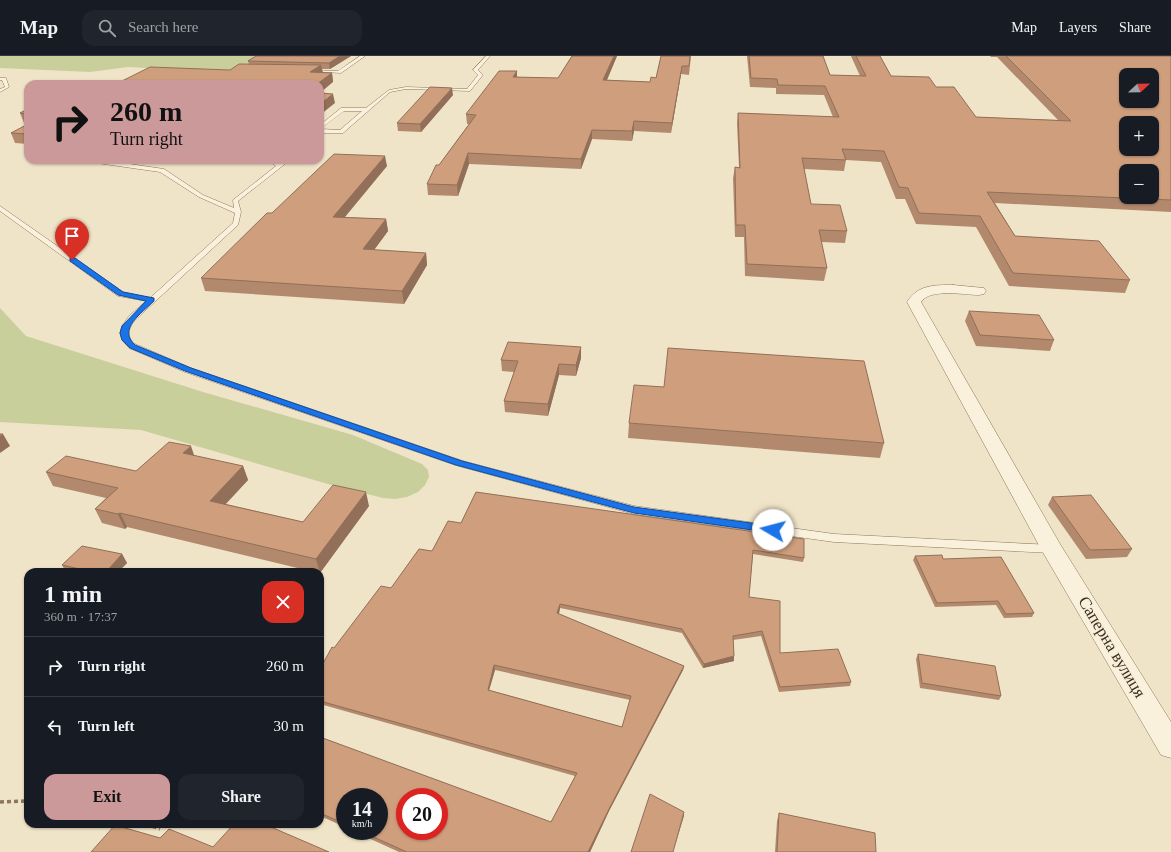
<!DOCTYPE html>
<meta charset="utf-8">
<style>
:root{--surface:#171b24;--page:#20242c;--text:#f1f3f6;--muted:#9ea1a6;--line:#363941;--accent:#cc999b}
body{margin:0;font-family:"Times New Roman",serif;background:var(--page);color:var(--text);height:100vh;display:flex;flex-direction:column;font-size:15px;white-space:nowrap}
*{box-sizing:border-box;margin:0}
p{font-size:13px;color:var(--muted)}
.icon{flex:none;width:22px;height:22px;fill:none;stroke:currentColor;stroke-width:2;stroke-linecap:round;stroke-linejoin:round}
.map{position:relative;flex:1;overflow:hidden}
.drawer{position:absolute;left:24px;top:512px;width:300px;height:260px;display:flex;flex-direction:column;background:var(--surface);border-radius:12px;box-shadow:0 1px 3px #0004}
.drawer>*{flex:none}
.guide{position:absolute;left:24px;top:24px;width:300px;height:84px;border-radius:12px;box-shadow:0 1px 3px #0004;background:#cc999b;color:#111;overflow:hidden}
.needle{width:26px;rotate:68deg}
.tools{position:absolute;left:1119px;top:12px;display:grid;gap:8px}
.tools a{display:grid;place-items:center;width:40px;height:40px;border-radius:8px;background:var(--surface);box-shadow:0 1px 3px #0004;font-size:20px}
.speed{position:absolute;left:336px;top:732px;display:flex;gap:8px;font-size:20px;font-weight:700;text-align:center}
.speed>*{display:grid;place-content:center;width:52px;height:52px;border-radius:50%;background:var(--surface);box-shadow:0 1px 3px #0004;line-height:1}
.speed small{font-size:10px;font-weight:400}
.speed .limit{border:6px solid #d22;background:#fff;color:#111}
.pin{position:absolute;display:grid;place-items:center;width:34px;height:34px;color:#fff;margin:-41px -17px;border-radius:50% 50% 50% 0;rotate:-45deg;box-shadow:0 0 4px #0007}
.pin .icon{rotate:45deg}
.me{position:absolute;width:44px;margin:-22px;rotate:278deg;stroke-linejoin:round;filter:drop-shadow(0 0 3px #0008)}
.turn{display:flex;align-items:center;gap:14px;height:84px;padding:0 20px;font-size:18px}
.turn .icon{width:52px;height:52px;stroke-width:2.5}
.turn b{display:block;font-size:28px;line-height:34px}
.round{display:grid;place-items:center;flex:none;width:42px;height:42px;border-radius:12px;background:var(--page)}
.headline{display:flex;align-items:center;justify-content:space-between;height:68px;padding:0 20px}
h1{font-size:24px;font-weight:700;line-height:30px}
.button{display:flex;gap:8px;margin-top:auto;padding:8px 20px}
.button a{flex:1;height:46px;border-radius:12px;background:var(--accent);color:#111;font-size:16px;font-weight:700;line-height:46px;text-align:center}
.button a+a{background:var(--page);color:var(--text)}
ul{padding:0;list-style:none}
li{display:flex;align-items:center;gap:12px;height:60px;padding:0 20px;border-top:1px solid var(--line)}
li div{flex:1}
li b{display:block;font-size:15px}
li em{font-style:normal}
header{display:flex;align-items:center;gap:24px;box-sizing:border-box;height:56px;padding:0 20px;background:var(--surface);border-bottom:1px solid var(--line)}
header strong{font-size:19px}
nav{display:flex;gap:22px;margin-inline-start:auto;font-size:14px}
.search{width:280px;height:36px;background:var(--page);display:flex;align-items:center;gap:10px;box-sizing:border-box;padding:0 14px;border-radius:12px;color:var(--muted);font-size:15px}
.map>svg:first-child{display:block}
.green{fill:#c9cf9b}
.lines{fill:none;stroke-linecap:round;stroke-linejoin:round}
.lane-casing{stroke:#8d765c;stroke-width:1}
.street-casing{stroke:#8d765c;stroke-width:1}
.path{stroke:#8d765c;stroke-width:3.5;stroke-dasharray:4 3;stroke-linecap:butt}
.lane{fill:#faf1dc;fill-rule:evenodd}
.street{fill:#faf1dc;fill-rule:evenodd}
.wall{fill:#b2896c;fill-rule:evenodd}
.shaded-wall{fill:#916f58}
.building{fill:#cf9f7d;stroke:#916f58;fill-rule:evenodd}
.route{fill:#1a73e8;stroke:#114b97}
.labels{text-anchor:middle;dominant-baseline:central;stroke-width:3;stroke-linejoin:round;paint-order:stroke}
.near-street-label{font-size:17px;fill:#3d2e20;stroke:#f7eed8}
</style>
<header>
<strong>Map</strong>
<div class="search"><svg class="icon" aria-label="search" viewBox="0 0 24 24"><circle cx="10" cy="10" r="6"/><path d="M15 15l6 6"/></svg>Search here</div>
<nav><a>Map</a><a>Layers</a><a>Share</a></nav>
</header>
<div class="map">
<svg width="1171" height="796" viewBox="0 0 1171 796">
<rect width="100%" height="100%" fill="#f0e4c8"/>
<g class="green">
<path d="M0,0H261L235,17L128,11L90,16L0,12Z"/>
<path d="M0,252L26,280L203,336L353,379L422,408L428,414L429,421L425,429L418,436L407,441L395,443L383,442L328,428L141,374L0,366Z"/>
</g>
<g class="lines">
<g class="lane-casing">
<g id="lane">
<path d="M360,0H365L341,17L308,15L310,14L338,15Z"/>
<path d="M486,0H490L478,14L483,19L470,35L406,33L390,36L343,77H320V69L341,52H366L389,34L406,31L467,33L478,19L473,14ZM344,55H362L340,74L320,73Z"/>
<path d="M0,22H6L9,31L0,36V33L5,31L2,24H0Z"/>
<path d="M87,104H102L164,113L203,139L234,152L233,144L276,110L268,104H275L279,107L283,104H290L238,145L241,156L238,169L135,264C128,273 126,280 135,288L191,312L463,405L634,450L834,478L1052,489L1056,490L1058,493L1056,496L1052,497L834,486L634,458L455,409L185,316L129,292L122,284L120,277L122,270L129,260L146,245L118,240L0,155V150L123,236L150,242L233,167L235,157L199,141L160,116L90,106Z"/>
</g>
</g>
<g class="street-casing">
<path id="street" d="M953,229L984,232L986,235L984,238L979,239C965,239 930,232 921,246L1060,488L1171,666V702L1161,699L1041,493L907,246C918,229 933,229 953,229Z"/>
</g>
<g class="path">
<path d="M0,746L28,745"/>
<path d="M146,768L160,773"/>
</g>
<use href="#lane" class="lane"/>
<use href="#street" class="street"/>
</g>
<g class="wall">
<path d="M351,0L330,13H322L323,17H332L333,26L230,14L249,8L248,5Z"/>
<path d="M572,0H617L607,24L650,26L656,22L661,0H691L689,19L681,18L671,77L634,75L632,85L592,83L581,113L469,108L458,140L428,139L427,128L439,109L469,68H467L466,58L517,15V21L558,22Z"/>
<path d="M747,0H823L830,19L860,20L851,0H880L891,20L936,31L976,61L1058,64L997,1H991L990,0H1171V156L995,147L1015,180L1130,224L1125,237L1009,230L976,171L916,168L905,143H896L881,106L846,104L844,115L804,113L811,148L847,175L845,187L821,186L827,212L824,225L745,220L744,181H735L733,122L735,111H739L737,67L738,57L833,61L824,39L776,38V32L750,31Z"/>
<path d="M453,39L421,76L398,75L397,67Z"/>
<path d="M28,53V67H24L20,57Z"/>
<path d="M28,68V88L15,87L11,77Z"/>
<path d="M387,110L344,161L386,163L388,175L374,194L426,197L427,209L404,248L205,235L201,222L272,157Z"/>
<path d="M969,255L1054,284L1050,295L976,290L965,265Z"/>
<path d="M581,291V302L576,320L559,319L548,360L505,356L504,345L514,316L502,315L501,304Z"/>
<path d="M629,367L884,387L880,402L628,382Z"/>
<path d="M194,400L243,410L248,424L226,448L303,466L369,450L320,517V516H314L127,471L125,473L102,467L95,453L106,442L53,430L46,416L136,415Z"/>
<path d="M476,436L804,502L803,506L753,498L749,541L780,597L851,626L850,630L779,636L761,580L733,584L734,605L703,612L682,577L560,552L559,558L684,610L683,614L609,755L590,796H399L353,775H379L345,741V771L320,760V681L551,766L575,720L320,648V613L334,592L391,532L432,495L461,467ZM495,614L630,644L622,671L489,634Z"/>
<path d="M1052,441L1132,493L1127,501L1086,503L1048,449Z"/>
<path d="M122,498L127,507L118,516H66L62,509Z"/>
<path d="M915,500L1034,557L1032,561L1004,562L996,549L935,551L913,504Z"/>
<path d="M918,598L1001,640L999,644L920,632L916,603Z"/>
<path d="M779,757L876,796H775L777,765Z"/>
</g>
<g class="shaded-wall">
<path d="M340,0H351L330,13L329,7Z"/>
<path d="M614,0H617L603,33V24Z"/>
<path d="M321,9L323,18L310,16Z"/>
<path d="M682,10L681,18L671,77L672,67Z"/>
<path d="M517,15V24L513,21Z"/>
<path d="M332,17L333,26L320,37V28H317Z"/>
<path d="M452,32L453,39L421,76L420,68Z"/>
<path d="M333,38L335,47L320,59V48Z"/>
<path d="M634,65V75L632,85V75Z"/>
<path d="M592,74V83L581,113V103Z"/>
<path d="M468,97L469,108L458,140L457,129Z"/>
<path d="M385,100L387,110L336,172L333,161Z"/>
<path d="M386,163L388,175L366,205L363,193Z"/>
<path d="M426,197L427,209L404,248L402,235Z"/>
<path d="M581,291V302L576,320V309Z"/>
<path d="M559,308V319L548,360V348Z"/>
<path d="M3,378L10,390L0,397V381Z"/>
<path d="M191,390L196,405L183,397Z"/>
<path d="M243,410L248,424L215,459L210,445Z"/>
<path d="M366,436L369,450L320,517L316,503Z"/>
<path d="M120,457L127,471L125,473L118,458Z"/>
<path d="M122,498L127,507L118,516H106Z"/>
<path d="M560,548V552L558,562L557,557Z"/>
<path d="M734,600V605L703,612L704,608Z"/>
<path d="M494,609L495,614L488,638V634Z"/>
<path d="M684,610L683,614L609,755L590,796H588L610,751Z"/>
<path d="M684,756V760L673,796Z"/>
</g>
<g class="building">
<path d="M256,0H340L329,7L248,5Z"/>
<path d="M572,0H614L603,24L650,26L651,21L656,22L661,0H690L689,10H682L672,67L634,65L632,75L592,74L581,103L468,97L457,129L427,128L436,109H439L476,59L466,58L499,15H517L513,21L558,22Z"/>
<path d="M749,0H823L830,19L866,20L856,0H880L891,20L929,21L936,31H954L976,61L1071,65L1006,0H1171V144L987,136L1015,180L1099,185L1130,224L1013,217L980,160L919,157L908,132L899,131L884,95L842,93L846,104L802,102L811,148L840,149L847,175L819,174L827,212L747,208L745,169H736L735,111L740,112L738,57L839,61L825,30L778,29L777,23L751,22ZM1126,19H1152V45H1126ZM1126,67H1152V93H1126ZM1126,115H1152V141H1126Z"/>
<path d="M239,8L321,9L310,16L332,17L317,28H82L85,26L116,28L150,11L230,14Z"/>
<path d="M430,31L452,32L420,68L397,67Z"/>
<path d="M320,37L333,38L320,48Z"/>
<path d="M28,53V58L20,57Z"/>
<path d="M28,68V78L11,77Z"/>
<path d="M334,98L385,100L333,161L386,163L363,193L426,197L402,235L201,222L267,157H272Z"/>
<path d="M969,255L1039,259L1054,284L980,279Z"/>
<path d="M508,286L581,291L576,309L559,308L548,348L504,345L518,305L501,304Z"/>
<path d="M668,292L864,305L884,387L629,367L634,329L664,331Z"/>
<path d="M0,378H3L0,381Z"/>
<path d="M169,386L191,390L183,397L243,410L210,445L303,466L333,429L366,436L316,503L120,457L118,458L95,453L118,432L46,416L66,400L136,415Z"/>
<path d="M476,436L804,483V502L753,494L749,541L780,545V597L838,593L851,626L780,631L762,575L733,580L734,600L704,608L682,573L560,548L557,557L684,610L610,751L588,796H407L360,775H379V741H345V768L320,757V681L551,766L577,717L320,645V613L332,591L334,592L381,530L391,532L419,493L432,495L448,465L461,467ZM494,609L631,640L622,671L488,634ZM405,741H439V775H405Z"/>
<path d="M1091,439L1132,493L1090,494L1052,441Z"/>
<path d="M82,490L122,498L106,516H93L62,509Z"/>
<path d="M942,499L943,503L1001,501L1034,557L1006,558L998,545L937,547L915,500Z"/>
<path d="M918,598L995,610L1001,640L922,627Z"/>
<path d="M650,738L684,756L673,796H631Z"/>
<path d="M779,757L875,777L876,796H777Z"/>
<path d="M234,768H264L329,796H91L115,769L160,782L169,773L213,791Z"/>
</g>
<path class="route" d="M70,202H75L123,236L154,242V245C142,257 117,273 135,289L191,312L462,405L634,451L773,470L776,471L778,474L776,476L773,477L634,457L456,409L185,315L130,292L122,284L120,277L122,270L146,245L118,239L70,205Z"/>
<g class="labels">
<g class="near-street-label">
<text transform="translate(1112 591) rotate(59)">Саперна вулиця</text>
</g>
</g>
</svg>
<div class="tools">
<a><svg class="needle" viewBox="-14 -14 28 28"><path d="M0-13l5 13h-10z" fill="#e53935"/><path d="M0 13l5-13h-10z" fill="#9ea1a6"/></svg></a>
<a>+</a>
<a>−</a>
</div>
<div class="speed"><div>14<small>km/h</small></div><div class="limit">20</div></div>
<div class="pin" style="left:72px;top:204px;background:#d93025"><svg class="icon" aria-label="arrive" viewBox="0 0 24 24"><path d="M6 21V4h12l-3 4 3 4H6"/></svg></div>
<svg class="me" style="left:773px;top:474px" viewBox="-20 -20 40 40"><circle r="19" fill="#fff"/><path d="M0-13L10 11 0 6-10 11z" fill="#1a73e8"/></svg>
<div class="guide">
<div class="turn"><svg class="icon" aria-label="right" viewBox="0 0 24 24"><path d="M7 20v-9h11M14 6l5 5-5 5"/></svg><div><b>260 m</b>Turn right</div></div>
</div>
<section class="drawer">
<div class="headline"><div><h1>1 min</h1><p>360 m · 17:37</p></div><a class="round" style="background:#d93025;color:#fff"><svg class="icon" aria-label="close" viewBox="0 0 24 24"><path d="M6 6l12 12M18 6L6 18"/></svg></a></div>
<ul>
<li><svg class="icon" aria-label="right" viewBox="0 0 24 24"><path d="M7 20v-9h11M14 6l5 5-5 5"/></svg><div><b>Turn right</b></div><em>260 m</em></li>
<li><svg class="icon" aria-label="left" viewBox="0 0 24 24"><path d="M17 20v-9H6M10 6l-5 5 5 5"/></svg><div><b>Turn left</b></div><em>30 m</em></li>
</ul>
<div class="button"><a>Exit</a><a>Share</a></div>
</section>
</div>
